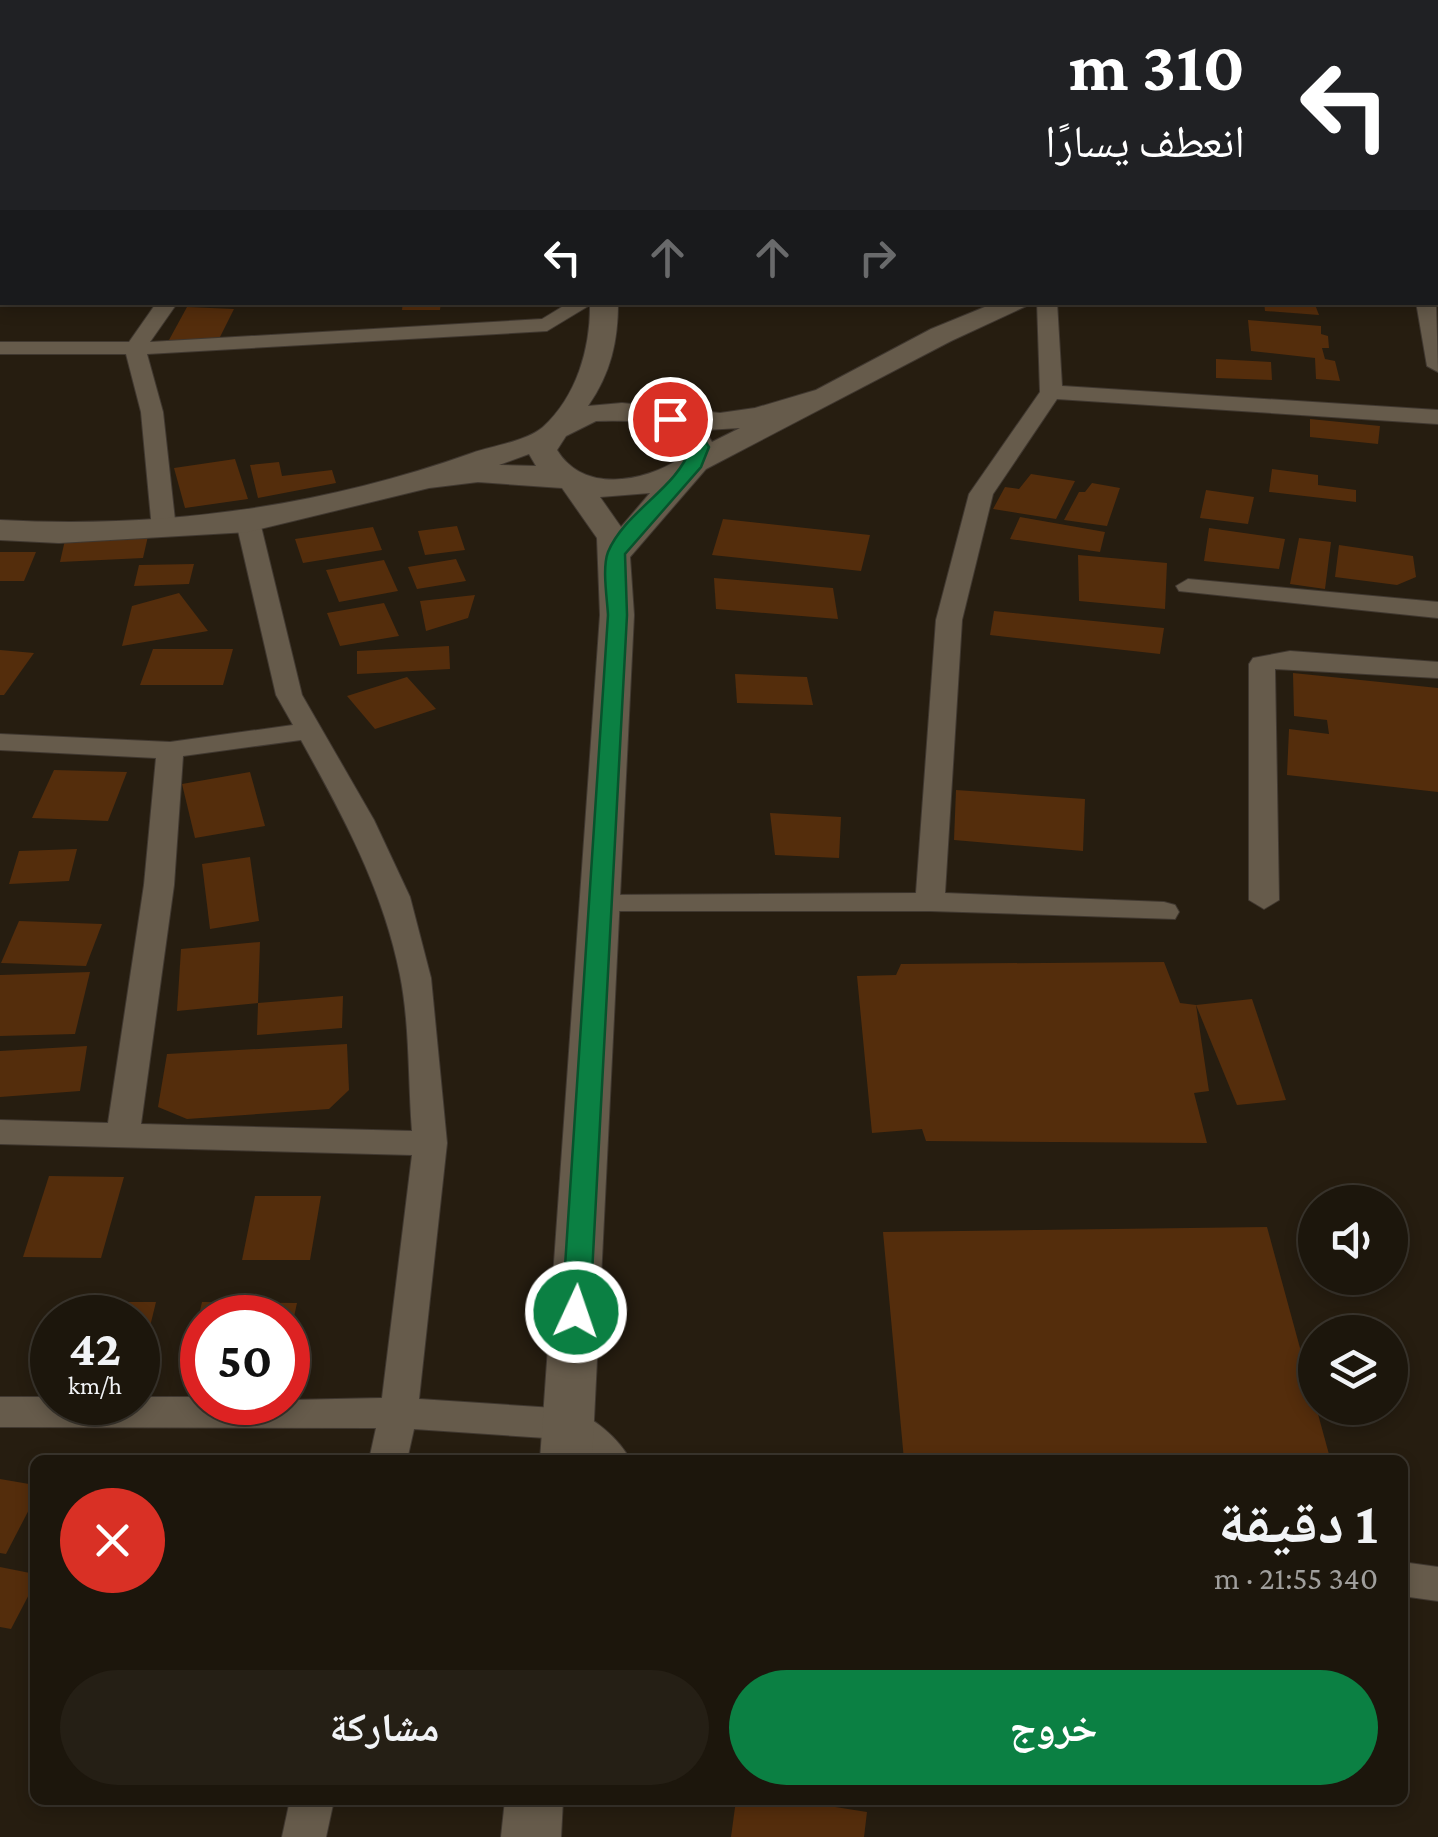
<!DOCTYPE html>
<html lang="ar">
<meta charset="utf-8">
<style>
:root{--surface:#1c160c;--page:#251f15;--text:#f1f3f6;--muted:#a09f9d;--line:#3a352d;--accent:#0b8043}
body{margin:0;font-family:"Crimson Pro","Noto Naskh Arabic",serif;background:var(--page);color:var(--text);direction:rtl;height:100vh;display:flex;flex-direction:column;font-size:38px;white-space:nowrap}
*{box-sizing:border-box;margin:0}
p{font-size:32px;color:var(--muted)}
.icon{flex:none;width:55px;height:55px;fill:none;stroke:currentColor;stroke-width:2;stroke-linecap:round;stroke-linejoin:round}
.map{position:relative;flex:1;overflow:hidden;direction:ltr}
.panel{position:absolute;left:30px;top:1455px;width:1378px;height:350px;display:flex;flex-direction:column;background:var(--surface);border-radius:15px;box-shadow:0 5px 15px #0003,0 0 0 2px var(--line);direction:rtl}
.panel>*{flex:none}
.guide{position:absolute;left:0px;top:0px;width:1440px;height:305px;box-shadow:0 5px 15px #0003,0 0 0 2px var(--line);direction:rtl;background:#202124;color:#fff;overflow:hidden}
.buttons{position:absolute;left:1298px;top:1185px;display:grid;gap:20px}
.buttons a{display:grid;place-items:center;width:110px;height:110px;border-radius:50%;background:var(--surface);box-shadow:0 5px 15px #0003,0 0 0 2px var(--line);font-size:50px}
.speed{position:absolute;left:30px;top:1295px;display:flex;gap:20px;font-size:50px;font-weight:700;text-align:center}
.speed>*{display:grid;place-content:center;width:130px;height:130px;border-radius:50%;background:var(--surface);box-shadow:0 5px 15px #0003,0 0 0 2px var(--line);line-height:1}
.speed small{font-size:25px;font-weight:400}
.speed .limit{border:15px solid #d22;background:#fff;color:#111}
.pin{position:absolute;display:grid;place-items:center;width:85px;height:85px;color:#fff;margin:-42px;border:5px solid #fff;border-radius:50%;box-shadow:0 2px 10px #0007}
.me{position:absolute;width:110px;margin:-55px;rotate:3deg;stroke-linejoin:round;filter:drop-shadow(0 0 8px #0008)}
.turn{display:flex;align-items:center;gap:35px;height:210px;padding:0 30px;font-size:45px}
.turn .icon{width:130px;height:130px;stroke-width:2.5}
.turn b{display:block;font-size:70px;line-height:85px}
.lanes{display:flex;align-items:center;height:95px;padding:0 30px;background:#0003;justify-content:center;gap:50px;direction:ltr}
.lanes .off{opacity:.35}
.round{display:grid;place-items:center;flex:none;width:105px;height:105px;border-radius:52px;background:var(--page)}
.head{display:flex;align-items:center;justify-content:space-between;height:170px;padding:0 30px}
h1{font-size:60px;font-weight:700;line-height:75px}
.cta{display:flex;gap:20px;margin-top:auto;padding:20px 30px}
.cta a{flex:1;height:115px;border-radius:60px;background:var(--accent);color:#fff;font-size:40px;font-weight:700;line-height:115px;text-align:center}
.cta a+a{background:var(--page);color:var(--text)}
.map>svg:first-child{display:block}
.building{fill:#542d0c}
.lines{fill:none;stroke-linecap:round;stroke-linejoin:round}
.street-casing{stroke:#403830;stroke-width:2}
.secondary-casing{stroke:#403830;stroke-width:2}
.street{fill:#665b4b;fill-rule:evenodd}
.secondary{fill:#665b4b;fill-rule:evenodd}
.route{fill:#0b8043;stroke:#07532c;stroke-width:2.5}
</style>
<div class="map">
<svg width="1438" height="1837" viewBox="0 0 1438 1837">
<rect width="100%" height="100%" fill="#261d10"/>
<g class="building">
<path d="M403,302H441L440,310H402Z"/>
<path d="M1264,302H1314L1319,315L1265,311Z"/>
<path d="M187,307L234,309L218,341L169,340Z"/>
<path d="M1248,320L1321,326V334L1328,336L1329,348H1322L1325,359L1335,361L1340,381L1316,379L1315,358L1251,351Z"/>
<path d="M1216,359L1271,362L1272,380L1216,378Z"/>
<path d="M1310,419L1380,426L1378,444L1310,437Z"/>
<path d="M235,459L248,499L185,508L174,468Z"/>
<path d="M279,462L282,476L332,470L336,483L258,498L250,465Z"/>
<path d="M1272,469L1318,475V485L1356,490V502L1269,492Z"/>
<path d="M1031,474L1075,481L1056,519L993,509L1005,487L1019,489Z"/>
<path d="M1092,483L1120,488L1107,526L1064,520L1079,492H1085Z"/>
<path d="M1206,490L1254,497L1248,524L1200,518Z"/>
<path d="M1020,517L1105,532L1100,552L1010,539Z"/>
<path d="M723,519L870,535L861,571L712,555Z"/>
<path d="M457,526L465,550L425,555L418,531Z"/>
<path d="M373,527L382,550L303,563L295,539Z"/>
<path d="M1209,528L1285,539L1279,569L1204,561Z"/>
<path d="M148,536L143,558L60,562L65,540Z"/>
<path d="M1299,538L1331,542L1325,589L1290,584Z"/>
<path d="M1339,545L1413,556L1416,577L1397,585L1335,577Z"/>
<path d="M0,552H36L24,581H0Z"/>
<path d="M1078,555L1167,563L1165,609L1079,601Z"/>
<path d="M456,559L466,581L417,589L408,567Z"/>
<path d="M384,560L398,591L339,602L326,570Z"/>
<path d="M194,564L189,584L134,586L139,565Z"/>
<path d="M714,578L833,588L838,619L716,609Z"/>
<path d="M179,593L208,631L122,646L132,606Z"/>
<path d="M475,595L468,618L426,631L420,601Z"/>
<path d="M384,603L399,636L340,646L327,613Z"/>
<path d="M994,611L1164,628L1160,654L990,635Z"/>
<path d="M449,646L450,669L357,674V651Z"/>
<path d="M153,649H233L223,685H140Z"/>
<path d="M0,650L34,653L4,695H0Z"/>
<path d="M1293,673L1438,688V792L1287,775L1289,729L1329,734L1327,720L1294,716Z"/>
<path d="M735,674L807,677L813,705L737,703Z"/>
<path d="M407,677L436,709L375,729L347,696Z"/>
<path d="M54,770L127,772L108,821L32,818Z"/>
<path d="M250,772L265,826L195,838L182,784Z"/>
<path d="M956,790L1085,799L1083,851L954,840Z"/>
<path d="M770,813L841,817L839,858L775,855Z"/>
<path d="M77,849L69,881L9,884L19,851Z"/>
<path d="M250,857L259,921L210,929L202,864Z"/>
<path d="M19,921L102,924L86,966L1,963Z"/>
<path d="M260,942L258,1003L177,1011L181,949Z"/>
<path d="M1164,962L1180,1003L1196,1005L1209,1091L1194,1093L1207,1143L926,1141L922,1129L872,1133L857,976L896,975L901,964Z"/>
<path d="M90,972L75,1034L0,1036V975Z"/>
<path d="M343,996L342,1028L257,1035L258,1003Z"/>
<path d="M1252,999L1286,1100L1237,1105L1196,1005Z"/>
<path d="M347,1044L349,1090L329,1109L187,1119L158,1107L167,1054Z"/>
<path d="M87,1046L80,1091L0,1097V1051Z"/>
<path d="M49,1176L124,1177L101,1258L23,1257Z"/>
<path d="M255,1196H321L310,1260H242Z"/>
<path d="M1267,1227L1330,1458L904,1460L883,1232Z"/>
<path d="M90,1302H156L143,1355H138V1318H86Z"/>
<path d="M202,1302L297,1303L289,1340L288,1318H202V1372H186Z"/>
<path d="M0,1479L35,1485V1498L6,1554L0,1553Z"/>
<path d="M0,1567L35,1574V1583L11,1629L0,1627Z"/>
<path d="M736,1800H791L867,1812L864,1837H731Z"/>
</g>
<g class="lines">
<g class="street-casing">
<g id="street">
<path d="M1203,0H1219V2H1204Z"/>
<path d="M1234,0H1298L1300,2H1236Z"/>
<rect x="0" y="46" width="2" height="10"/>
<path d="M2,215V230L0,231V216Z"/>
<path d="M157,302H178L150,342L542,319L570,302H595L547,331L147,354L163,412L176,529L164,536L152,529L141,412L126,354H0V342H129Z"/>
<path d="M1037,302H1057L1062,386L1438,410V424L1057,399L993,494L962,620L945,893L1164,902L1175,905L1179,912L1175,919L930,911H589L585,904L600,895L916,893L936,620L969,494L1040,392Z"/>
<path d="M1416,302H1436L1438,372L1427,366Z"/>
<path d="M248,515L260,522L302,695L374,820L410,897L431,978L447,1143L419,1399L570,1409C592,1416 620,1439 630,1460H585L561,1439L414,1429L407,1460H369L376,1428L0,1427V1397H52V1402H138V1397H202V1402L382,1398L412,1155L0,1144V1120L108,1123L144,885L156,758L0,750V734L170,742L293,725L276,695L236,522ZM301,740C343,816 383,889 400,975C410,1025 408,1080 412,1131L141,1124L174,885L183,756Z"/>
<path d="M1188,579L1438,602V618L1179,591L1176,586Z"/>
<path d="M1290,651L1438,662V678L1275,669L1279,900L1264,909L1249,900V664L1253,658Z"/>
<path d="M1402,1562L1438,1567V1601L1402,1596Z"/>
<path d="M290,1800H334L326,1837H282Z"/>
</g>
</g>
<g class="secondary-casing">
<g id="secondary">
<rect x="567" y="0" width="20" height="2"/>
<path d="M996,0H1016L1017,2H997Z"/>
<rect x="1385" y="0" width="20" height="2"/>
<path d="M590,302H618C618,341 611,373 588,406L622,403L720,413L755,408L816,390L931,329L997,302H1035L951,341L706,469L630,557L634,615L592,1460H540L600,615L597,538L562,488L478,482L429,488L248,532L59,543L0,540V520C161,529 320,507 472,453C492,446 527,441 543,427C577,396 591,347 590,302ZM596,421C627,421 668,417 685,447L681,458C644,482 584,494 557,450L566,436ZM740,428L712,442L705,430ZM529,454L536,466L499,465ZM650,493L621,527L600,497Z"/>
<path d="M505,1800H563L561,1837H501Z"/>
</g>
</g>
<use href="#street" class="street"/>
<use href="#secondary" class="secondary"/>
</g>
<path class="route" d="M670,414L697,427L709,447L701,467L625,554L627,615L590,1312L576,1323L562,1312L608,615C607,597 602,568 608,552C626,510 677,489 691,447L685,434L661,419Z"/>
</svg>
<div class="buttons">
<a><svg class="icon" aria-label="sound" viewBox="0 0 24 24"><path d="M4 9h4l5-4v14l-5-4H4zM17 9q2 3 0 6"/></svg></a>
<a><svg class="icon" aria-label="layers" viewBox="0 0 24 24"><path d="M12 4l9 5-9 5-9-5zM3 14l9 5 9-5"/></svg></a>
</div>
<div class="speed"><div>42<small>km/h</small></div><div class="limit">50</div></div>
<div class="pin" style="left:670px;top:419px;background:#d93025"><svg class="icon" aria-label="arrive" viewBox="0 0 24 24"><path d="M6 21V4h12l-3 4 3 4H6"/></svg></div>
<svg class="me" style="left:576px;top:1312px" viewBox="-20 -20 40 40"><circle r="17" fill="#0b8043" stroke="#fff" stroke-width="3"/><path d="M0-11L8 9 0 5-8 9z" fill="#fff"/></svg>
<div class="guide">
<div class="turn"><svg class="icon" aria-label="left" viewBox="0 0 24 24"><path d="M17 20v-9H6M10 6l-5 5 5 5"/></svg><div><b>310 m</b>انعطف يسارًا</div></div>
<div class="lanes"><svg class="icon" aria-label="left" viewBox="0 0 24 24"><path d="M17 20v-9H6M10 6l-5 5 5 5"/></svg><svg class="icon off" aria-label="ahead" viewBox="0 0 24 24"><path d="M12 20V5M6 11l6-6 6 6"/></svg><svg class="icon off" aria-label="ahead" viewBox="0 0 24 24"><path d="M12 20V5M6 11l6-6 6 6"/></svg><svg class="icon off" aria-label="right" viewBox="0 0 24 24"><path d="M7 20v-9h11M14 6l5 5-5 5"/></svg></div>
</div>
<section class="panel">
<div class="head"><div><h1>1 دقيقة</h1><p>340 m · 21:55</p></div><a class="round" style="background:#d93025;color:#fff"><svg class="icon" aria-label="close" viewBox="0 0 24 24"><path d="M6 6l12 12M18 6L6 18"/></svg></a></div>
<div class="cta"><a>خروج</a><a>مشاركة</a></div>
</section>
</div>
